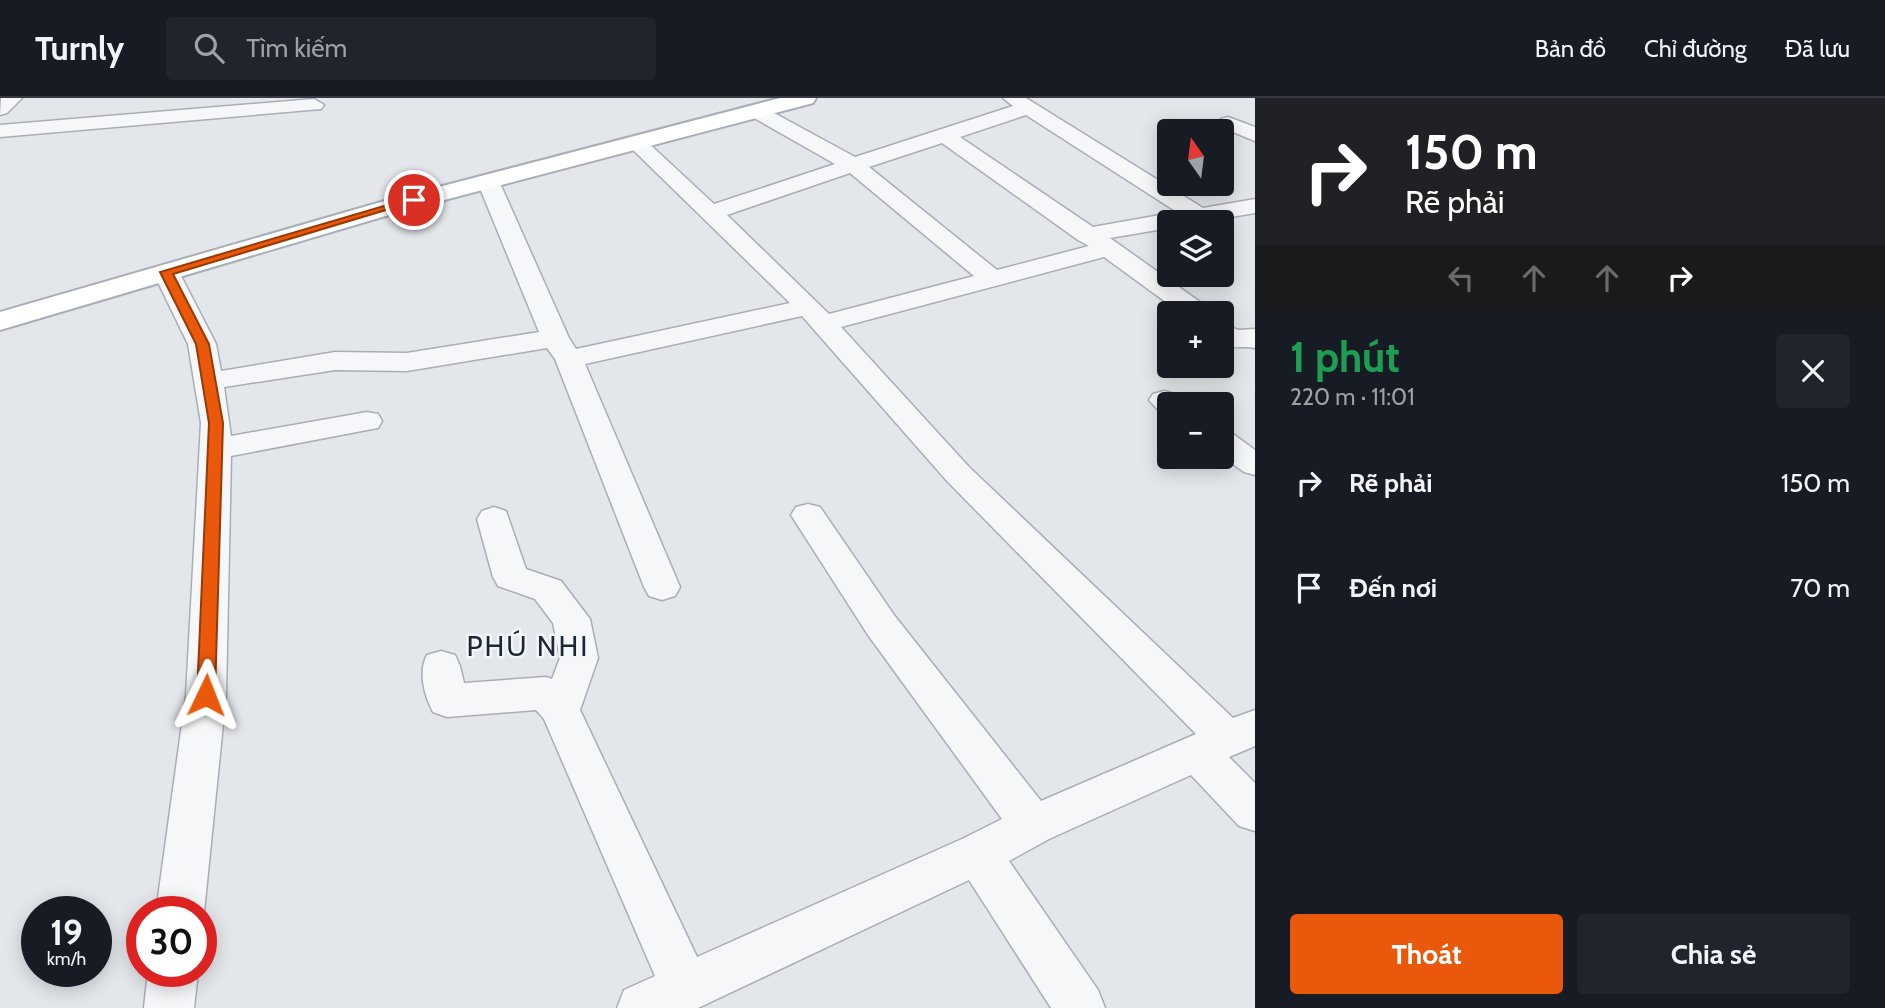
<!DOCTYPE html>
<html lang="vi">
<meta charset="utf-8">
<style>
:root{--surface:#171b24;--page:#20242c;--text:#f1f3f6;--muted:#9ea1a6;--line:#363941;--accent:#ea580c}
body{margin:0;font-family:Cabin,sans-serif;background:var(--page);color:var(--text);height:100vh;display:flex;flex-direction:column;font-size:26px;white-space:nowrap}
*{box-sizing:border-box;margin:0}
p{font-size:23px;color:var(--muted)}
.icon{flex:none;width:38px;height:38px;fill:none;stroke:currentColor;stroke-width:2;stroke-linecap:round;stroke-linejoin:round}
.map{position:relative;flex:1;overflow:hidden}
.drawer{display:flex;flex-direction:column;background:var(--surface);width:630px}
.drawer>*{flex:none}
.top-card{background:#202124;color:#fff;overflow:hidden}
.needle{width:46px;rotate:346deg}
.fabs{position:absolute;left:1157px;top:21px;display:grid;gap:14px}
.fabs a{display:grid;place-items:center;width:77px;height:77px;border-radius:7px;background:var(--surface);box-shadow:0 4px 18px #0003;font-size:35px}
.speed{position:absolute;left:21px;top:798px;display:flex;gap:14px;font-size:35px;font-weight:700;text-align:center}
.speed>*{display:grid;place-content:center;width:91px;height:91px;border-radius:50%;background:var(--surface);box-shadow:0 4px 18px #0003;line-height:1}
.speed small{font-size:18px;font-weight:400}
.speed .limit{border:10px solid #d22;background:#fff;color:#111}
.pin{position:absolute;display:grid;place-items:center;width:60px;height:60px;color:#fff;margin:-30px;border:4px solid #fff;border-radius:50%;box-shadow:0 2px 7px #0007}
.me{position:absolute;width:77px;margin:-38px;rotate:2deg;stroke-linejoin:round;filter:drop-shadow(0 0 5px #0008)}
.turn{display:flex;align-items:center;gap:24px;height:147px;padding:0 35px;font-size:32px}
.turn .icon{width:91px;height:91px;stroke-width:2.5}
.turn b{display:block;font-size:49px;line-height:60px}
.lanes{display:flex;align-items:center;height:66px;padding:0 35px;background:#0003;justify-content:center;gap:35px;direction:ltr}
.lanes .off{opacity:.35}
.round{display:grid;place-items:center;flex:none;width:74px;height:74px;border-radius:7px;background:var(--page)}
.head{display:flex;align-items:center;justify-content:space-between;height:119px;padding:0 35px}
h1{font-size:42px;font-weight:700;line-height:52px;color:#1e9e55}
.button{display:flex;gap:14px;margin-top:auto;padding:14px 35px}
.button a{flex:1;height:80px;border-radius:7px;background:var(--accent);color:#fff;font-size:28px;font-weight:700;line-height:80px;text-align:center}
.button a+a{background:var(--page);color:var(--text)}
ul{padding:0;list-style:none}
li{display:flex;align-items:center;gap:21px;height:105px;padding:0 35px}
li div{flex:1}
li b{display:block;font-size:26px}
li em{font-style:normal}
header{display:flex;align-items:center;gap:42px;box-sizing:border-box;height:98px;padding:0 35px;background:var(--surface);border-bottom:2px solid var(--line)}
header strong{font-size:33px}
nav{display:flex;gap:38px;margin-inline-start:auto;font-size:24px}
.search{width:490px;height:63px;background:var(--page);display:flex;align-items:center;gap:18px;box-sizing:border-box;padding:0 24px;border-radius:7px;color:var(--muted);font-size:26px}
main{display:flex;flex:1;min-height:0}
.map>svg:first-child{display:block}
.lines{fill:none;stroke-linecap:round;stroke-linejoin:round}
.street-casing{stroke:#a8aeb6;stroke-width:3}
.secondary-casing{stroke:#a8aeb6;stroke-width:4}
.street{fill:#f6f7f9;fill-rule:evenodd}
.secondary{fill:#fff;fill-rule:evenodd}
.route{fill:#ea580c;stroke:#983908;stroke-width:2}
.labels{text-anchor:middle;dominant-baseline:central;stroke-width:5;stroke-linejoin:round;paint-order:stroke}
.quarter-label{font-size:28px;letter-spacing:2px;fill:#1d2635;stroke:#f3f6f8}
</style>
<header>
<strong>Turnly</strong>
<div class="search"><svg class="icon" aria-label="search" viewBox="0 0 24 24"><circle cx="10" cy="10" r="6"/><path d="M15 15l6 6"/></svg>Tìm kiếm</div>
<nav><a>Bản đồ</a><a>Chỉ đường</a><a>Đã lưu</a></nav>
</header>
<main>
<div class="map">
<svg width="1255" height="910" viewBox="0 0 1255 910">
<rect width="100%" height="100%" fill="#e3e7eb"/>
<g class="lines">
<g class="street-casing">
<g id="street">
<path d="M22,0L7,15L0,17L1,0Z"/>
<path d="M1003,0H1026L1203,110L1255,101V115L1202,124H1169V130L1110,140L1207,209L1211,215H1181L1104,159L841,229L969,369L1233,620L1255,612V648L1229,659L1255,685V733L1239,728L1191,677L1049,741L1009,763L1098,892L1105,910H1051L969,782L698,910H617L624,892L655,878L544,621L536,612L447,619L433,614C424,597 418,574 427,557L441,553L455,557L460,568L464,585L546,579L552,581L560,560L553,525L535,501L498,488L493,479L477,421L482,413L494,409L506,413L526,471L561,483L590,521L598,560L580,612L697,859L962,741L1002,721L868,537L791,417L796,409L808,406L820,409L894,517L1041,703L1196,636L947,383L802,218L585,266L680,489L675,498L662,502L649,498L644,489L555,261L547,250L407,273L335,272L224,289L231,338L367,314L378,316L382,323L378,330L367,332L231,358L226,597L204,814L201,820V814H156L186,597L201,325L188,246L153,174L157,169L166,166L175,169L179,174L216,246L221,273L335,254L407,255L539,234L477,83L480,78H496L499,83L569,240L576,251L790,205L629,48L626,44L629,40H643L714,106L835,66L749,17L746,13L749,9H763L855,59L1013,8ZM1026,17L1177,114L1093,129L960,39ZM942,45L1078,142L1089,148L997,172L869,69ZM850,75L974,178L829,216L727,117Z"/>
<path d="M314,1L324,7L321,11L0,39V27Z"/>
<path d="M1228,19L1255,29V43L1221,29L1218,25L1221,21Z"/>
<path d="M1222,225L1238,232L1255,231V250C1243,247 1232,252 1222,246Z"/>
<path d="M1164,293L1175,296L1184,306H1169V315L1158,312L1149,302L1153,296Z"/>
<path d="M1222,333L1233,336L1255,352V377L1244,374L1222,358Z"/>
<path d="M148,873H198L194,910H144Z"/>
</g>
</g>
<g class="secondary-casing">
<path id="secondary" d="M780,0H816L813,5L399,114L0,232V214L381,104Z"/>
</g>
<use href="#street" class="street"/>
<use href="#secondary" class="secondary"/>
</g>
<path class="route" d="M411,100L419,102L173,176L209,246L223,325L215,597L212,602L206,604L199,602L197,597L209,325L196,246L160,174Z"/>
<g class="labels">
<g class="quarter-label">
<text x="528" y="548">PHÚ NHI</text>
</g>
</g>
</svg>
<div class="fabs">
<a><svg class="needle" viewBox="-14 -14 28 28"><path d="M0-13l5 13h-10z" fill="#e53935"/><path d="M0 13l5-13h-10z" fill="#9ea1a6"/></svg></a>
<a><svg class="icon" aria-label="layers" viewBox="0 0 24 24"><path d="M12 4l9 5-9 5-9-5zM3 14l9 5 9-5"/></svg></a>
<a>+</a>
<a>−</a>
</div>
<div class="speed"><div>19<small>km/h</small></div><div class="limit">30</div></div>
<div class="pin" style="left:414px;top:102px;background:#d93025"><svg class="icon" aria-label="arrive" viewBox="0 0 24 24"><path d="M6 21V4h12l-3 4 3 4H6"/></svg></div>
<svg class="me" style="left:206px;top:597px" viewBox="-20 -20 40 40"><path d="M0-17L14 15 0 8-14 15z" fill="#ea580c" stroke="#fff" stroke-width="4"/></svg>
</div>
<section class="drawer">
<div class="top-card">
<div class="turn"><svg class="icon" aria-label="right" viewBox="0 0 24 24"><path d="M7 20v-9h11M14 6l5 5-5 5"/></svg><div><b>150 m</b>Rẽ phải</div></div>
<div class="lanes"><svg class="icon off" aria-label="left" viewBox="0 0 24 24"><path d="M17 20v-9H6M10 6l-5 5 5 5"/></svg><svg class="icon off" aria-label="ahead" viewBox="0 0 24 24"><path d="M12 20V5M6 11l6-6 6 6"/></svg><svg class="icon off" aria-label="ahead" viewBox="0 0 24 24"><path d="M12 20V5M6 11l6-6 6 6"/></svg><svg class="icon" aria-label="right" viewBox="0 0 24 24"><path d="M7 20v-9h11M14 6l5 5-5 5"/></svg></div>
</div>
<div class="head"><div><h1>1 phút</h1><p>220 m · 11:01</p></div><a class="round"><svg class="icon" aria-label="close" viewBox="0 0 24 24"><path d="M6 6l12 12M18 6L6 18"/></svg></a></div>
<ul>
<li><svg class="icon" aria-label="right" viewBox="0 0 24 24"><path d="M7 20v-9h11M14 6l5 5-5 5"/></svg><div><b>Rẽ phải</b></div><em>150 m</em></li>
<li><svg class="icon" aria-label="arrive" viewBox="0 0 24 24"><path d="M6 21V4h12l-3 4 3 4H6"/></svg><div><b>Đến nơi</b></div><em>70 m</em></li>
</ul>
<div class="button"><a>Thoát</a><a>Chia sẻ</a></div>
</section>
</main>
